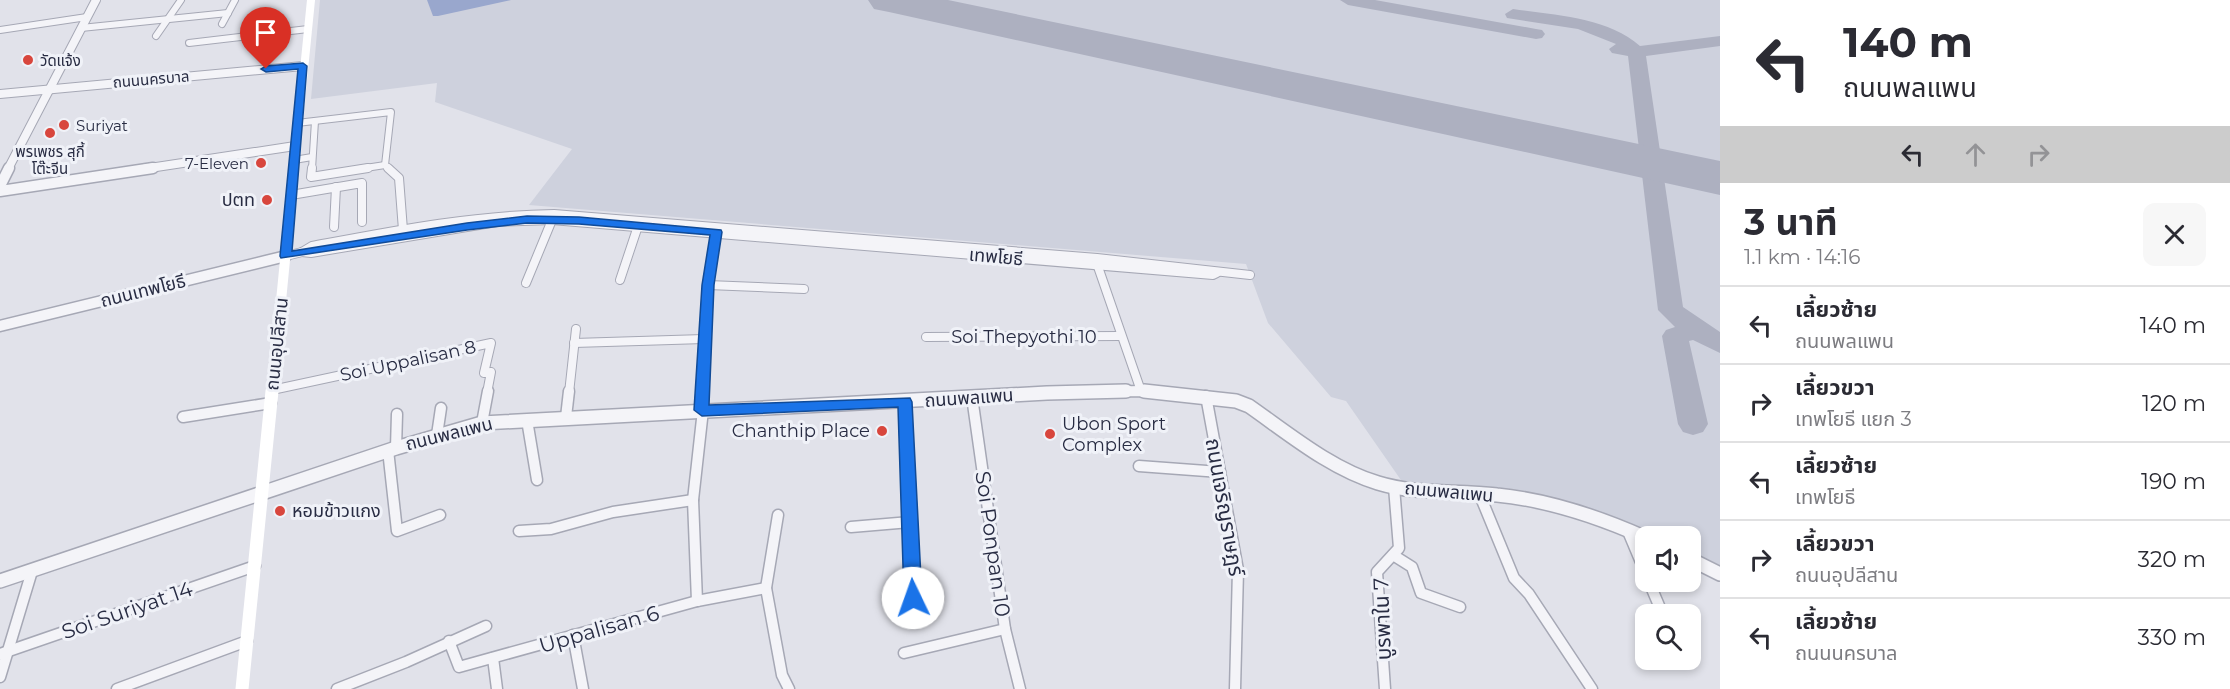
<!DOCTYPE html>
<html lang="th">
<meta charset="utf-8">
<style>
:root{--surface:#fff;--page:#f7f7f7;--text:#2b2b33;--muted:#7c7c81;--line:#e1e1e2}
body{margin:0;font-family:Montserrat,"Noto Sans Thai",sans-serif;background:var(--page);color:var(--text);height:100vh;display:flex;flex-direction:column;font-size:22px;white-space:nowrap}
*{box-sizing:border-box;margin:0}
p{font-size:20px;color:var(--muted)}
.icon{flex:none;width:33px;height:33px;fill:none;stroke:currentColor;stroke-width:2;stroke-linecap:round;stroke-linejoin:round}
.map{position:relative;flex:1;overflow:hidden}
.side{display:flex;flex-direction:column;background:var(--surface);width:510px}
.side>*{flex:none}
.guide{background:#fff;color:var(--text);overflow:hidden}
.fabs{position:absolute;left:1635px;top:526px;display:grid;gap:12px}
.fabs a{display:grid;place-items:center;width:66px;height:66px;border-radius:12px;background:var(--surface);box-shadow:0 3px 9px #0003;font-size:30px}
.pin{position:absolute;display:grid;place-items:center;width:51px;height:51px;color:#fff;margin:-62px -26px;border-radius:50% 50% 50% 0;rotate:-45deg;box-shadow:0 0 6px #0007}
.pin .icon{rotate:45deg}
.me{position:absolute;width:66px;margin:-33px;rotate:357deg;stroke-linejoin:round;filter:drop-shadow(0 0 4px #0008)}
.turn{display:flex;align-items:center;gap:21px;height:126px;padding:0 24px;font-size:27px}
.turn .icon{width:78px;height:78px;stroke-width:2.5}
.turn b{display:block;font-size:42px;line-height:51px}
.lanes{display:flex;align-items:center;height:57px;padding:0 24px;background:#0003;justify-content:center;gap:30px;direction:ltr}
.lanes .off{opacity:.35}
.round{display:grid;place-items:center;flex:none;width:63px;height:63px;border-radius:12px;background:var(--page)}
.headline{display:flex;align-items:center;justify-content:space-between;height:102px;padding:0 24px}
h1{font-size:36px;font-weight:700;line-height:45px}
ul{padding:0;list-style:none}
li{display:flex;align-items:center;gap:18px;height:78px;padding:0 24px;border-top:2px solid var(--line)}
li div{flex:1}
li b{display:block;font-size:22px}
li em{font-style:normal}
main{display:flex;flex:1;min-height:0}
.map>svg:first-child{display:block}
.built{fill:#ced1dd}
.water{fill:#99a7cd}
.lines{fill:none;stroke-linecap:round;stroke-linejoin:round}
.taxiway{fill:#adb0c0;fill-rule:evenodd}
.runway{fill:#adb0c0;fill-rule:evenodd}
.minor-far2-casing{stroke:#a6a8b5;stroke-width:8}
.minor-far1-casing{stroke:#a6a8b5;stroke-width:10}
.minor-casing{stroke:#a6a8b5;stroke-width:13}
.tertiary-far2-casing{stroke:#a6a8b5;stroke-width:10}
.tertiary-far1-casing{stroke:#a6a8b5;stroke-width:13}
.tertiary-casing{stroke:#a6a8b5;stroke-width:16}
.minor-far2{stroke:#f4f4f8;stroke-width:6}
.minor-far1{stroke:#f4f4f8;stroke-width:8}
.minor{stroke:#f4f4f8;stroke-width:10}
.tertiary-far2{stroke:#f4f4f8;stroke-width:8}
.tertiary-far1{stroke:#f4f4f8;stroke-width:10}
.tertiary{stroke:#f4f4f8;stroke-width:13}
.secondary-far2{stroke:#fff;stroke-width:8}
.secondary-far1{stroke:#fff;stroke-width:10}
.secondary{stroke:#fff;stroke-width:13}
.route{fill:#1a73e8;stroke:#114b97;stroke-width:1.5}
.poi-dot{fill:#d8463d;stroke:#f0f2f8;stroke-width:2}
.labels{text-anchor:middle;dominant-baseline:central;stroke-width:6;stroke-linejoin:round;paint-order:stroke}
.far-poi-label{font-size:15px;fill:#282c43;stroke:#f0f2f8;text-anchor:start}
.far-street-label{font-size:15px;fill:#282c43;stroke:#f0f2f8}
.poi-label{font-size:18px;fill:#282c43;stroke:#f0f2f8;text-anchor:end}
.street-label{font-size:18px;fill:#282c43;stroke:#f0f2f8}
.near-street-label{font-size:21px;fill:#282c43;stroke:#f0f2f8}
</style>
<main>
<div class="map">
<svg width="1720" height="689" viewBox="0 0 1720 689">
<rect width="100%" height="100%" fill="#e1e2ea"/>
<path class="built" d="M320,0H1720V567L1691,553L1690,537H1656L1623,522L1444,488L1403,483L1346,401L1331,397L1268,323L1246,264L529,205L572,149L435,102L437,83L311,99Z"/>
<path class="water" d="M427,0H511L438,16H433Z"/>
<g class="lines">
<g class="taxiway">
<path d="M1340,0H1375L1536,29L1542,30L1545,34L1542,38L1536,39L1348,5Z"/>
<path d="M1513,9C1555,15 1607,17 1640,46L1720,36V46L1646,56L1683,307L1720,332V353L1693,340L1689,341L1708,424L1703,432L1693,435L1683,432L1678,424L1662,336L1666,330L1675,327L1658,310L1628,56L1612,53L1609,49L1616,44L1578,29L1507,18L1505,14Z"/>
</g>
<path class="runway" d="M868,0H948L1720,161V195L889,12L874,9Z"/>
<g class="minor-far2-casing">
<g id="minor-far2">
<path d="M222,24L235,0"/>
<path d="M81,28L228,13"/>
<path d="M0,30L87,17"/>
<path d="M156,36L181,0"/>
<path d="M189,43L308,29"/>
<path d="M297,123L391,112L385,165L390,169"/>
<path d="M294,160L312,157"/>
<path d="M312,169L315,121"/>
<path d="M359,169L385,165"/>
</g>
</g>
<g class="minor-far1-casing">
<g id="minor-far1">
<path d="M312,168L311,177L368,168"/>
<path d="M388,168L399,178L403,230"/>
<path d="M291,195L362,183V222"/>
<path d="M334,227L336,187"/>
<path d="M302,252L311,253L497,222L552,220L1213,275L1217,273"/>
<path d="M286,256L302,252L312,246C392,231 472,215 554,214L1097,258L1250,275"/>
<path d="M1096,261L1141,391"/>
<path d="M620,280L638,226"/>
<path d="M526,283L552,220"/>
<path d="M708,285L804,289"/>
<path d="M926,337L1121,336"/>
<path d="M574,343L704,339"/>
<path d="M272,390L491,343L484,373L491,372L487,393"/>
<path d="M569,393L576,329"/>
<path d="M703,393L708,285L716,232"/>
</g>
</g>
<g class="minor-casing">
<g id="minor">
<path d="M1206,396L1238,570L1235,689"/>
<path d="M972,397L1005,629L1020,689"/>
<path d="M905,402L913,598"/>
<path d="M702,410L703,391"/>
<path d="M183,417L271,403"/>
<path d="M566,417L569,391"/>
<path d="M527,420L537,480"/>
<path d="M482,423L488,391"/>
<path d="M437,435L441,408"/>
<path d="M396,448L397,414"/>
<path d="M388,450L397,531L440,515"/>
<path d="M1139,466L1220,472"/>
<path d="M1479,493L1514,578L1529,594L1592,689"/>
<path d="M778,515L766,588L782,675L789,689"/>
<path d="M851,527L910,522"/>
<path d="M1627,529L1646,574"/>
<path d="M519,531L551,529L613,512L693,500"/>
<path d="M1393,555L1412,567L1421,593L1460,607"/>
<path d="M1649,582L1663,615"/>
<path d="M697,601L693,500L703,410"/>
<path d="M573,635L583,689"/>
<path d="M449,641L459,667L697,601L766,588"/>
<path d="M904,653L1005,629"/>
<path d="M0,654L255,566"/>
<path d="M493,658L497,689"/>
<path d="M0,677L32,571"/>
<path d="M117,689L247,641"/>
<path d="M337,689L406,662L486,626"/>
<path d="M1385,689L1377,572L1399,548L1394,487"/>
</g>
</g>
<g class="tertiary-far2-casing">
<g id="tertiary-far2">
<path d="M0,94L303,66"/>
<path d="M8,169L96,0"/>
<path d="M143,169L295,146"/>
</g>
</g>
<g class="tertiary-far1-casing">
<g id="tertiary-far1">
<path d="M0,186L9,168"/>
<path d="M0,191L153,168"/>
<path d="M0,326L286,256"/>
<path d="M1055,393L1141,391L1158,393"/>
</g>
</g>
<g class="tertiary-casing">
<g id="tertiary">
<path d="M1144,391L1236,401L1249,406C1289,434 1331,469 1378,483C1417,495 1457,490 1497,495C1548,500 1599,517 1646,538"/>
<path d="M1690,559L1720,574"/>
<path d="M0,581L396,448L482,423L1047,393L1126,391"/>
</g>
</g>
<use href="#minor-far2" class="minor-far2"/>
<use href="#minor-far1" class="minor-far1"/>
<use href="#minor" class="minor"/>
<use href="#tertiary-far2" class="tertiary-far2"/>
<use href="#tertiary-far1" class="tertiary-far1"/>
<use href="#tertiary" class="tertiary"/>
<path class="secondary-far2" d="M294,169L311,0"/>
<path class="secondary-far1" d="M272,393L294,168"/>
<path class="secondary" d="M242,689L272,391"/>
</g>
<path class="route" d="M303,63L307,66L292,251L467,223L527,216L579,217L721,230L722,232L714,285L709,405L910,398L912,402L922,598L919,604L913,606L907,604L904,598L898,407L702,416L694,410L702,285L710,235L579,224L527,223L467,230L281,258L280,256L298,69L266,72L261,69L266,66Z"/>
<g class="poi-dot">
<circle cx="28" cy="60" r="6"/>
<circle cx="64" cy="125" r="6"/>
<circle cx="50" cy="133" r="6"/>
<circle cx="261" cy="163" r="6"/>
<circle cx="267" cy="200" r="6"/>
<circle cx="882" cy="431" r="6"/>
<circle cx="1050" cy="434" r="6"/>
<circle cx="280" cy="511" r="6"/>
</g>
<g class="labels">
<g class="far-poi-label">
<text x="40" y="60">วัดแจ้ง</text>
<text x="76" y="125">Suriyat</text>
<text x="50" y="151" text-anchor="middle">พรเพชร สุกี้<tspan x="50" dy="17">โต๊ะจีน</tspan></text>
<text x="249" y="163" text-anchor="end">7-Eleven</text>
</g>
<g class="far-street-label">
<text transform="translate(151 79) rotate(-5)">ถนนนครบาล</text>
</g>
<g class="poi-label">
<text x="255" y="200">ปตท</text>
<text x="1062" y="424" text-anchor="start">Ubon Sport<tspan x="1062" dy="21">Complex</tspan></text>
<text x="870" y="431">Chanthip Place</text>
<text x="292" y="511" text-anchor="start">หอมข้าวแกง</text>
</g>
<g class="street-label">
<text transform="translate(996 257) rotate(5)">เทพโยธี</text>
<text transform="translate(143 291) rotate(-14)">ถนนเทพโยธี</text>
<text x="1024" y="337">Soi Thepyothi 10</text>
<text transform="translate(277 344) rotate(-84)">ถนนอุปลีสาน</text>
<text transform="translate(408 361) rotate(-12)">Soi Uppalisan 8</text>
<text transform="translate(969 398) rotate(-4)">ถนนพลแพน</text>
<text transform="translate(449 434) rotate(-14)">ถนนพลแพน</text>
<text transform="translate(1449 492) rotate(5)">ถนนพลแพน</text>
</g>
<g class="near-street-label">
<text transform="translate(1225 507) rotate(80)">ถนนเจริญราษฎร์</text>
<text transform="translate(993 544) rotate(82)">Soi Ponpan 10</text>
<text transform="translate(127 610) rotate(-19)">Soi Suriyat 14</text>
<text transform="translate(1382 619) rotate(-92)">บูรพาใน 7</text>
<text transform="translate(599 629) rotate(-16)">Uppalisan 6</text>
</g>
</g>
</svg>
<div class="fabs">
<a><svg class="icon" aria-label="sound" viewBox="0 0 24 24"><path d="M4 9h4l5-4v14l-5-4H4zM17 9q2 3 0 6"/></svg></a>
<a><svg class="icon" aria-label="search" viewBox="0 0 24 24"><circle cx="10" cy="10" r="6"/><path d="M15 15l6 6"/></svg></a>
</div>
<div class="pin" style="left:266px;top:69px;background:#d93025"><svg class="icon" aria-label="arrive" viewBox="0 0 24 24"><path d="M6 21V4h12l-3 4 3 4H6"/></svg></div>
<svg class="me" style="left:913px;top:598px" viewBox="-20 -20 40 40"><circle r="19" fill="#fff"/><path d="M0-13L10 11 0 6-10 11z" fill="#1a73e8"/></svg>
</div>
<section class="side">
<div class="guide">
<div class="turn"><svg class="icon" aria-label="left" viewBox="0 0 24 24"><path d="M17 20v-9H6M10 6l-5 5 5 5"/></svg><div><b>140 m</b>ถนนพลแพน</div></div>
<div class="lanes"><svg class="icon" aria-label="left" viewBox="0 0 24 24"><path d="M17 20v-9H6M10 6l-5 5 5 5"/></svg><svg class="icon off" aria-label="ahead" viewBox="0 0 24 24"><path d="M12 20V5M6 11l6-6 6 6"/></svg><svg class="icon off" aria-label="right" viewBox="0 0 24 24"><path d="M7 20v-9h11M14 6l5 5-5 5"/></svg></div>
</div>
<div class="headline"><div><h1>3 นาที</h1><p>1.1 km · 14:16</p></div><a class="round"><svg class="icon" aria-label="close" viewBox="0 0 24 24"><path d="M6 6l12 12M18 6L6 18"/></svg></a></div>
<ul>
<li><svg class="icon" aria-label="left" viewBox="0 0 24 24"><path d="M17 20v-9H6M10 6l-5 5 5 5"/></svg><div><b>เลี้ยวซ้าย</b><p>ถนนพลแพน</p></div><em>140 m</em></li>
<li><svg class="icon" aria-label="right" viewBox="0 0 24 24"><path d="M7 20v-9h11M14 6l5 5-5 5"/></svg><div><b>เลี้ยวขวา</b><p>เทพโยธี แยก 3</p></div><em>120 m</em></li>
<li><svg class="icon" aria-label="left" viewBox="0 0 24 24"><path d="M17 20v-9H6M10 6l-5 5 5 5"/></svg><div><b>เลี้ยวซ้าย</b><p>เทพโยธี</p></div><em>190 m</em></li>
<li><svg class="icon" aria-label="right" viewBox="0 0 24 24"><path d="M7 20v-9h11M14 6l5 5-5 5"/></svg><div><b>เลี้ยวขวา</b><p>ถนนอุปลีสาน</p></div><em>320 m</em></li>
<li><svg class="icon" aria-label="left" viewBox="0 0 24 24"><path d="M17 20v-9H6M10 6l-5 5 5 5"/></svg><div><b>เลี้ยวซ้าย</b><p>ถนนนครบาล</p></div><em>330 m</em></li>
</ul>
</section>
</main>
